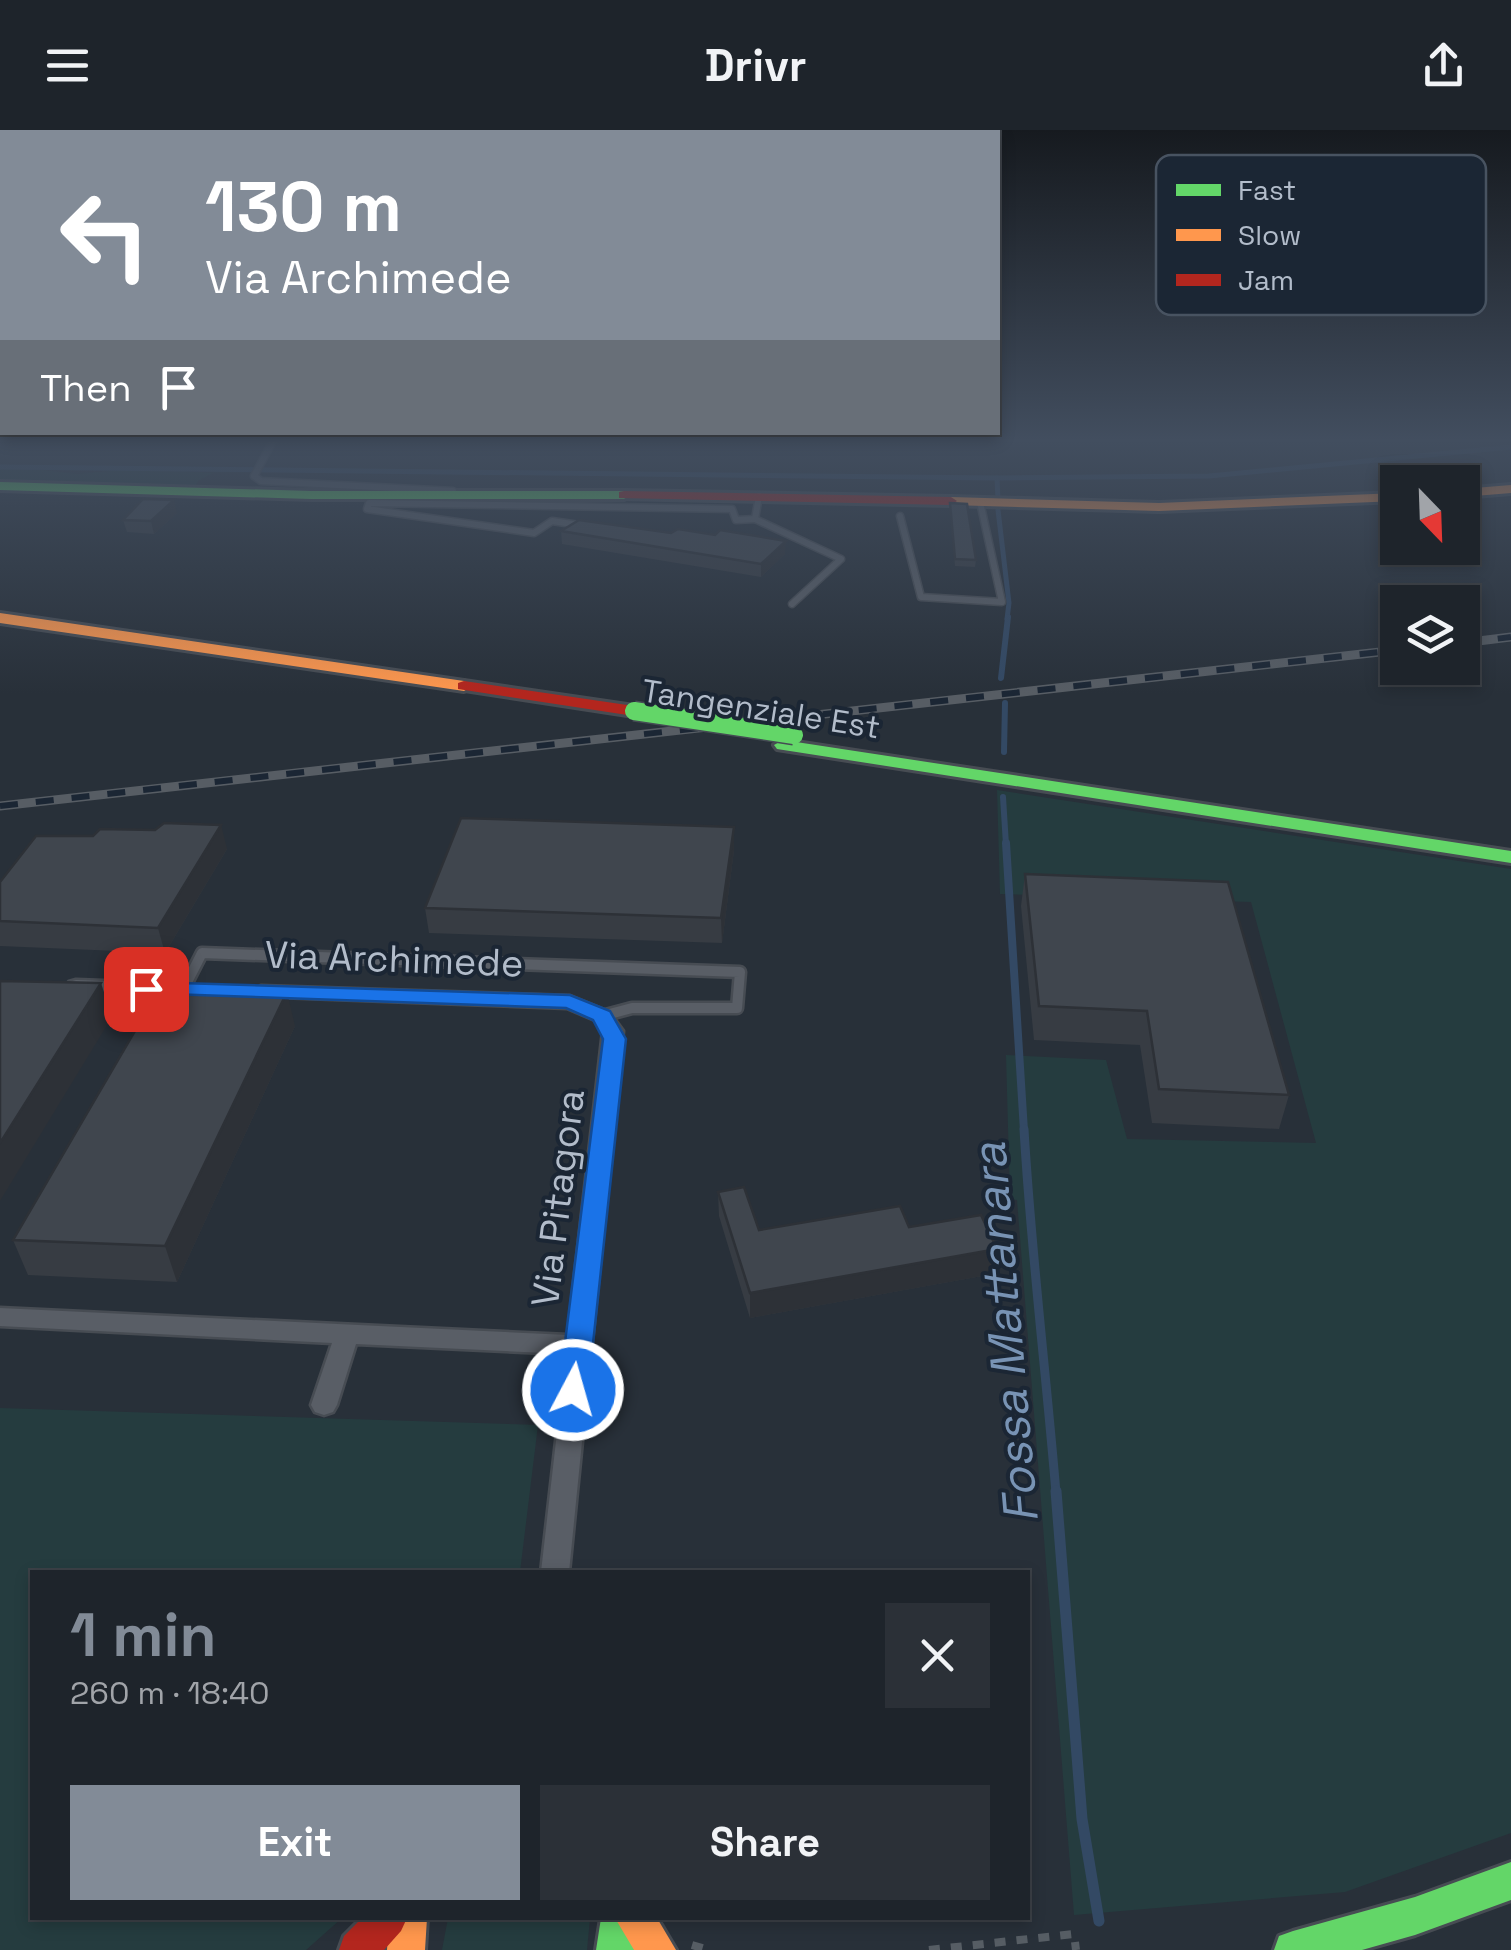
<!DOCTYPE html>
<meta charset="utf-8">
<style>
:root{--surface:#1e242b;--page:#2b3037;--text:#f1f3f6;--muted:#a1a4a9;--line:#3c4147;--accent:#828b97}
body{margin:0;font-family:"Space Grotesk",sans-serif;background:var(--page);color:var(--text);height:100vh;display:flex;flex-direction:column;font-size:38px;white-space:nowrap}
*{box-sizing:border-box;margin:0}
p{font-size:32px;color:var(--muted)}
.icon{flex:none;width:55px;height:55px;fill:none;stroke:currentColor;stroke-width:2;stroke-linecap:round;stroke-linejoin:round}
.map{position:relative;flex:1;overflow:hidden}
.details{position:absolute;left:30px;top:1440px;width:1000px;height:350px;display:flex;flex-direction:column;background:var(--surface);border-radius:0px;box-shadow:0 5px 15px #0003,0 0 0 2px var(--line)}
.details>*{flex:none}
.guide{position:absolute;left:0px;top:0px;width:1000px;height:305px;box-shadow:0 5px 15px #0003,0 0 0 2px var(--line);background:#828b97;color:#fff;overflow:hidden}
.needle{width:65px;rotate:157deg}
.controls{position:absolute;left:1380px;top:335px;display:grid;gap:20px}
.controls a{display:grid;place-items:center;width:100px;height:100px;border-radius:0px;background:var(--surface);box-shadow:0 5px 15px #0003,0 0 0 2px var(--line);font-size:50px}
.pin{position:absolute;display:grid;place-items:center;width:85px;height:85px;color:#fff;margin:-42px;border-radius:20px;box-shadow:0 5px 15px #0006}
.me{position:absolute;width:110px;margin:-55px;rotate:6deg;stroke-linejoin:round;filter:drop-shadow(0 0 8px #0008)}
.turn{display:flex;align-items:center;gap:35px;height:210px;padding:0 40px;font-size:45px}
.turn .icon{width:130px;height:130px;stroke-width:2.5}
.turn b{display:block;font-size:70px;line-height:85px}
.then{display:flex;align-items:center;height:95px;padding:0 40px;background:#0003;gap:20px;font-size:38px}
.round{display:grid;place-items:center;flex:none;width:105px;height:105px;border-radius:0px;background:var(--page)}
.summary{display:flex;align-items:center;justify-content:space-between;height:170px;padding:0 40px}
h1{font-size:60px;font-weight:600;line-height:75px;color:var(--accent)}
.cta{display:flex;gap:20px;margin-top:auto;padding:20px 40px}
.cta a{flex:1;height:115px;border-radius:0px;background:var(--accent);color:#fff;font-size:40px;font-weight:600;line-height:115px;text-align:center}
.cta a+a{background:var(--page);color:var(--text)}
header{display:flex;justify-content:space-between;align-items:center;height:130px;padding:0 40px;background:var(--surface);font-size:45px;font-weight:600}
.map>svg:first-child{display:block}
.green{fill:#253c3f}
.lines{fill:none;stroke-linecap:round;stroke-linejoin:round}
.stream-far4{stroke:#334964;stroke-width:5}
.stream-far3{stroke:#334964;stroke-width:6}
.stream-far2{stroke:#334964;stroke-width:8}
.stream-far1{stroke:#334964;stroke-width:9}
.stream{stroke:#334964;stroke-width:11}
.lane-far1-casing{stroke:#474c53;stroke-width:9}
.lane-casing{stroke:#474c53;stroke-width:15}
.street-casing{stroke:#474c53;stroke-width:5}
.fast-casing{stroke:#474c53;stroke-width:6}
.slow-casing{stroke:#474c53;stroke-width:6}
.jam-casing{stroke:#474c53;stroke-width:6}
.path{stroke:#565d64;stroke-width:8;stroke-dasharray:11 11;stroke-linecap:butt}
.lane-far1{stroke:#595e66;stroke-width:6}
.lane{stroke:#595e66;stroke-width:10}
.street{fill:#595e66;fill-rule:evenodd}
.fast{fill:#63d668;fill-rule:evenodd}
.slow{fill:#ff974d;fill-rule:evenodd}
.jam{fill:#b3261e;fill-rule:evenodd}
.rail-casing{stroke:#575d64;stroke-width:9}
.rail{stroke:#1b2634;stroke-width:6;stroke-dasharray:18;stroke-linecap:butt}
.fast-bridge-casing{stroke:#454c54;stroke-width:21;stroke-linecap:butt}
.fast-bridge{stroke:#63d668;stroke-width:18}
.wall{fill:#373c43}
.shaded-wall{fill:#2d3137}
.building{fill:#40464e;stroke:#2d3137;stroke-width:2.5}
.route{fill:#1a73e8;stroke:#114b97;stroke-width:2.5}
.labels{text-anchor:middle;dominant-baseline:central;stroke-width:8;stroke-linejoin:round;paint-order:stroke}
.far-street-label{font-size:32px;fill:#b2bcca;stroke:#1b2634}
.street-label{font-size:38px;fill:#b2bcca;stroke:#1b2634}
.near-water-label{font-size:48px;font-style:italic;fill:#7893b4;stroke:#1b2634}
.key{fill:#1b2634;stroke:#485361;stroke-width:2.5}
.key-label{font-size:28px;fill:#b2bcca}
</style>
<header><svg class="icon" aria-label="menu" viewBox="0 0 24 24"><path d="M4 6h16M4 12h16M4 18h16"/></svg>Drivr<svg class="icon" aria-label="share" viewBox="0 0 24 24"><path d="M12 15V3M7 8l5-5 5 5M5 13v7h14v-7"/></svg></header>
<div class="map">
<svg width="1511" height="1820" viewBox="0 0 1511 1820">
<rect width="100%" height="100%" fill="#283039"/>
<g class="green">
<path d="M0,335L77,344L143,338L213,343L198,351L194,359L0,351Z"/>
<path d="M997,660L1511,739V1703L1345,1762L1074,1785L1017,1070L1010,1069L1006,925L1106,930L1127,1009L1316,1013L1251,772L1000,764Z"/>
<path d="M0,1278L538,1295L520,1442H32V1788H342L306,1820H0Z"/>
<path d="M448,1788H590L587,1820H442Z"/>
</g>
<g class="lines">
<g class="stream-far4">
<path d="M0,337L997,348L1209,346L1511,317"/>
<path d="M997,348L998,370"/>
<path d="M998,380L1009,473L1007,489"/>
</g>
<g class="stream-far3">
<path d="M1001,548L1008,487"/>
<path d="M1004,622L1005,573"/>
<path d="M1003,667L1006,715"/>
</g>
<path class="stream-far2" d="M1006,713L1024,1001"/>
<path class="stream-far1" d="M1024,999C1031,1121 1046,1242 1056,1363"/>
<path class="stream" d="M1056,1361L1082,1689L1099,1791"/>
<g class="lane-far1-casing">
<g id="lane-far1">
<path d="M274,309L254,346L261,351L453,361"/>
<path d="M759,366L755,389L841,429L792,474"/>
<path d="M900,386L921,467L1002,472L980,372"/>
<path d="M586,396L552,391L534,403L367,379L369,373L732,379L736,390L755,389"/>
</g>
</g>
<g class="lane-casing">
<path id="lane" d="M183,860L202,823L740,842L737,878H632L602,886"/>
</g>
<g class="street-casing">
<g id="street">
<path d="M76,850L187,854L197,860L187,866L69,860L66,856L69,852Z"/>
<path d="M261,856L570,866L609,882L623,901L569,1442H541L566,1224L356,1214L337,1275L333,1282L324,1285L315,1282L311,1275L332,1213L0,1196V1178L568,1205L603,901L595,890L567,878L254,866L251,862Z"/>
</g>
</g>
<g class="fast-casing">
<g id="fast">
<path d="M0,352L311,361H624L630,365L624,369H311L0,360Z"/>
<path d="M783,610L1511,721V733L777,619L774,615Z"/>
<path d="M1511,1732V1770L1415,1805L1362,1820H1274L1279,1806L1293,1801L1415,1767Z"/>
<path d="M601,1788H639L634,1820H596Z"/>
</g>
</g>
<g class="slow-casing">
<g id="slow">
<path d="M1511,355V363L1462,367V359Z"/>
<path d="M1398,363V371L1159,381L951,375L945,371L951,367L1159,373Z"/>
<path d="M0,483L464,551L472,556L464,561L0,493Z"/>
<path d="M389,1788H427L425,1820H387Z"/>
<path d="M615,1788H657L676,1820H634Z"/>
</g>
</g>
<g class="jam-casing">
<g id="jam">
<path d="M624,361L951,367L957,371L951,375L619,368V362Z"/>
<path d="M464,551L634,576L642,581L634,586L458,559V553Z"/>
<path d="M362,1788H407L401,1801L384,1820H339L344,1806Z"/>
</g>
</g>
<g class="path">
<path d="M692,1815L709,1820"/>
<path d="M929,1820L1074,1804L1076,1820"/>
</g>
<use href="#lane-far1" class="lane-far1"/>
<use href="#lane" class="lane"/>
<use href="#street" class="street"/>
<use href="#fast" class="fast"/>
<use href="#slow" class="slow"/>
<use href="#jam" class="jam"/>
<g class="rail-casing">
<g id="rail">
<path d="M1462,513L1511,507"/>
<path d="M0,676L1398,520"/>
</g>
</g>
<use href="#rail" class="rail"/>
<g class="fast-bridge-casing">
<path id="fast-bridge" d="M634,581L794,605"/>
</g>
<use href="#fast-bridge" class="fast-bridge"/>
</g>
<g class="wall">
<path d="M950,373L976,430L975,437L955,436Z"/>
<path d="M177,383L154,404L127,402L123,390Z"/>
<path d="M561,401L785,424L761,447L562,414Z"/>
<path d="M227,719L165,823L0,816V752Z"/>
<path d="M734,720L722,813L429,803L425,778Z"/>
<path d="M1025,744L1289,965L1279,999L1152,993L1140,915L1034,910L1021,776Z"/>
<path d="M295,896L177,1152L28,1145L13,1110Z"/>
<path d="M718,1062L759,1100L909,1097L997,1119L993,1144L750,1188L719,1086Z"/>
</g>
<g class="shaded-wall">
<path d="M174,370L177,383L154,404L151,391Z"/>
<path d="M786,411L785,424L761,447V434Z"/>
<path d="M221,695L227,719L165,823L158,798Z"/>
<path d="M734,697V720L722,813L721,788Z"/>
<path d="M101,853L112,887L0,1071V1013Z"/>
<path d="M287,862L295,896L177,1152L165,1116Z"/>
<path d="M997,1119L993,1144L750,1188V1163Z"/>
</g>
<g class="building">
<path d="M143,369L174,370L151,391L123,390Z"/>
<path d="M950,373L967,374L976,430L955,429Z"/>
<path d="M579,390L671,403L678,399L715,405L720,400L786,411L761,434L561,401Z"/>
<path d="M461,688L734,697L721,788L425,778Z"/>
<path d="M164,693L221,695L158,798L0,791V752L36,706H93L100,699L155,700Z"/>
<path d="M1025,744L1228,752L1289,965L1159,959L1147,881L1039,876Z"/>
<path d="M0,851L101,853L0,1013Z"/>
<path d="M160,858L287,862L165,1116L13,1110Z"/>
<path d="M744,1057L759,1100L900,1076L909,1097L981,1085L997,1119L750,1163L718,1062Z"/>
</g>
<linearGradient id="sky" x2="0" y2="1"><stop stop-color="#161a1f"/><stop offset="0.55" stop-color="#424e5f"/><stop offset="1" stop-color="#424e5f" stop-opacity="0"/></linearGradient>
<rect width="1511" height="564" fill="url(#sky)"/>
<path class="route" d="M146,852L570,865L610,881L626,909L588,1260L583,1268L573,1271L563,1268L559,1260L603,909L593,890L566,878L139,863L136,859L139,854Z"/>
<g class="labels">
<g class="far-street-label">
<text transform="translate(761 579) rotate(9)">Tangenziale Est</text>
</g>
<g class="street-label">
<text transform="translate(394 829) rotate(2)">Via Archimede</text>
<text transform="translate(558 1068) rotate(-83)">Via Pitagora</text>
</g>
<g class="near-water-label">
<text transform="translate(1005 1203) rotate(-95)">Fossa Mattanara</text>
</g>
</g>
<rect x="1156" y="25" width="330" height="160" rx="15" class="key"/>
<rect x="1176" y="54" width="45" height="12" fill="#63d668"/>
<rect x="1176" y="99" width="45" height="12" fill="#ff974d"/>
<rect x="1176" y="144" width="45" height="12" fill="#b3261e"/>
<g class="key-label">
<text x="1238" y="70">Fast</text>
<text x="1238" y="115">Slow</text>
<text x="1238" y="160">Jam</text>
</g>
</svg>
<div class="controls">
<a><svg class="needle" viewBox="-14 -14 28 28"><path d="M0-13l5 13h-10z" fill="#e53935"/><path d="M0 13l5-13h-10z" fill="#a1a4a9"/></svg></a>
<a><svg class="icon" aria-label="layers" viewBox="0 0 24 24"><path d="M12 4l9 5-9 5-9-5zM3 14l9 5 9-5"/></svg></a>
</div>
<div class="pin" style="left:146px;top:859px;background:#d93025"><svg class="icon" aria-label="arrive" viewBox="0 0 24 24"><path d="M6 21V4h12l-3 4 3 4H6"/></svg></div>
<svg class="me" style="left:573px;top:1260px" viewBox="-20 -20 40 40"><circle r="17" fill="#1a73e8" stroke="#fff" stroke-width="3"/><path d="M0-11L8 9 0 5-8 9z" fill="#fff"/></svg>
<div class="guide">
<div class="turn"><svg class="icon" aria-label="left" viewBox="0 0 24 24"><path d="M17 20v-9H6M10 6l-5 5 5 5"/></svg><div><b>130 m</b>Via Archimede</div></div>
<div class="then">Then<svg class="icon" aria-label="arrive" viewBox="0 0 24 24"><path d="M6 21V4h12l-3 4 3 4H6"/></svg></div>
</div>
<section class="details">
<div class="summary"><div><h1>1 min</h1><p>260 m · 18:40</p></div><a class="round"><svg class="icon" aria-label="close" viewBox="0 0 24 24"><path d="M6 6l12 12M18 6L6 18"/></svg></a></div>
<div class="cta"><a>Exit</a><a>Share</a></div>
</section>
</div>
